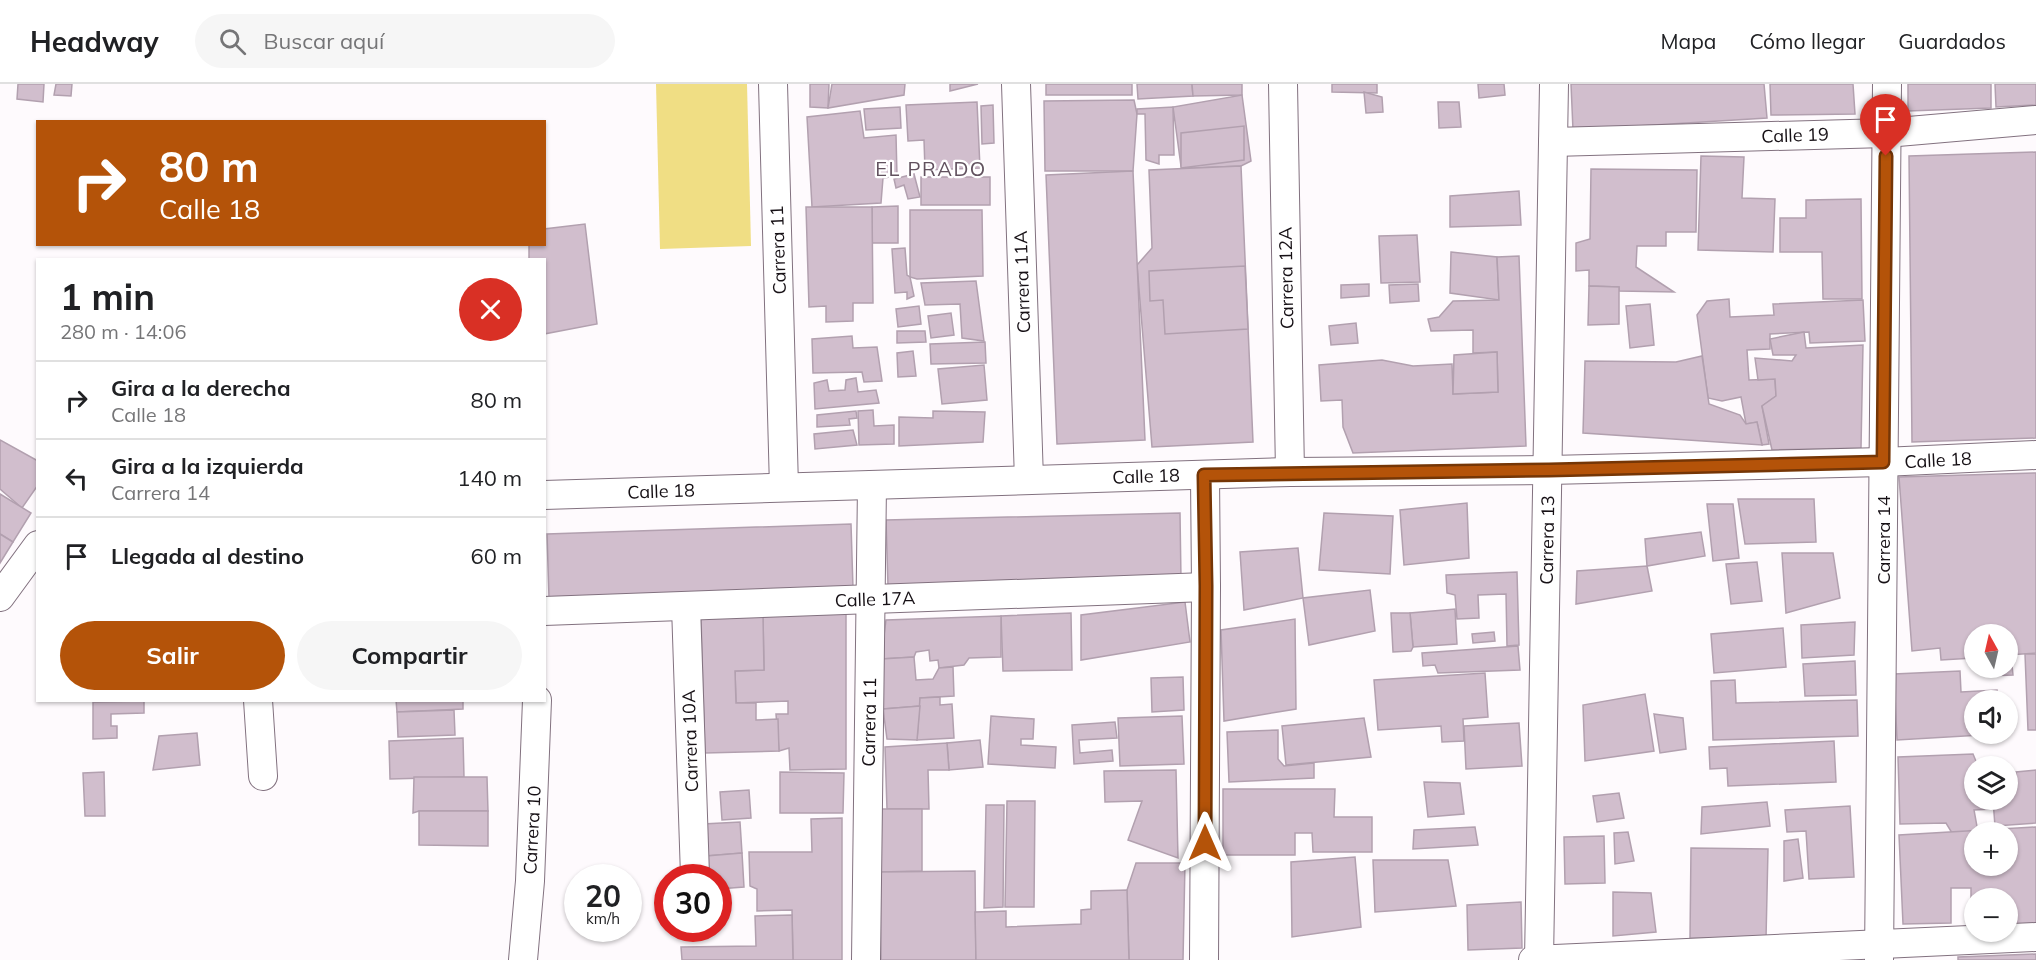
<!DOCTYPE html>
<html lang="es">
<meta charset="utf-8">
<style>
:root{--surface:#fff;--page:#f6f6f6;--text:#202124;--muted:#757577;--line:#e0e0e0;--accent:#b45309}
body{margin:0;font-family:Mulish,sans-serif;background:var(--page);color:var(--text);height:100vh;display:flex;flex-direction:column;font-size:22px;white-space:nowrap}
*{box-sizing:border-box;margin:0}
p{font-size:20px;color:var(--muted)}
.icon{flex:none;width:33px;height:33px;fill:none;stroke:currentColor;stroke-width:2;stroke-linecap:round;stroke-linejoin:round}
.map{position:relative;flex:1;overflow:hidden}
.details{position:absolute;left:36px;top:174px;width:510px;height:444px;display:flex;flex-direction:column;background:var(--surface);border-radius:0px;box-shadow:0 2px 4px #0004}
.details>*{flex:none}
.hud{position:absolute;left:36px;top:36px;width:510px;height:126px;border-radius:0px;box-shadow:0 2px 4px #0004;background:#b45309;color:#fff;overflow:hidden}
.needle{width:39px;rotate:352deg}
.controls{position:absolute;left:1964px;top:540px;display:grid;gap:12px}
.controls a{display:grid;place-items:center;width:54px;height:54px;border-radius:50%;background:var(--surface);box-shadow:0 2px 4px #0004;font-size:30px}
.speed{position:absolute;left:564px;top:780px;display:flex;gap:12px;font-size:30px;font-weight:700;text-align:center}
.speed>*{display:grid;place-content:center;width:78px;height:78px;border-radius:50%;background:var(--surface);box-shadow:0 2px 4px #0004;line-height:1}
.speed small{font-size:15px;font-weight:400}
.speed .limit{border:9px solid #d22;background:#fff;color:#111}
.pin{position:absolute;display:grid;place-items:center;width:51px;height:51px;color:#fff;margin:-62px -26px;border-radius:50% 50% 50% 0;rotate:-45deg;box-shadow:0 0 6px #0007}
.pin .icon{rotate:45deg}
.me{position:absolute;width:66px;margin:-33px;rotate:0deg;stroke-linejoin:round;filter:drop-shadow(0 0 4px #0008)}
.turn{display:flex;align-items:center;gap:21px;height:126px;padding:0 24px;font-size:27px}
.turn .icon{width:78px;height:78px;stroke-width:2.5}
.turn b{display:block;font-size:42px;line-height:51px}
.round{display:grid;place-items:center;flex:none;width:63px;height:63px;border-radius:32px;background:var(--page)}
.summary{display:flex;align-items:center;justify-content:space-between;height:102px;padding:0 24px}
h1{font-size:36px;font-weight:700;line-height:45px}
.action{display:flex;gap:12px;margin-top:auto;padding:12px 24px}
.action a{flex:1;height:69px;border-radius:36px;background:var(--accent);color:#fff;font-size:24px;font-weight:700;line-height:69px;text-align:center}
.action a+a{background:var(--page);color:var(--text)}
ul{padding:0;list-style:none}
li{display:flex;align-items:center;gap:18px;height:78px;padding:0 24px;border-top:2px solid var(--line)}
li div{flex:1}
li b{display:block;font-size:22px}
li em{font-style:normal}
header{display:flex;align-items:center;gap:36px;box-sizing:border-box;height:84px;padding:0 30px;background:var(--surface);border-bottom:2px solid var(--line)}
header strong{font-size:28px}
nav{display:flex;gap:33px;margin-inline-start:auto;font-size:21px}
.search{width:420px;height:54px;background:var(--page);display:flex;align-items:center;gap:15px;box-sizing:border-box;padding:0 21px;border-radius:33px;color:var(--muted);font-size:22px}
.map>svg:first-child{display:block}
.green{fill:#f0de84}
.building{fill:#d1becd;stroke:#b2a0af;stroke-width:1.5;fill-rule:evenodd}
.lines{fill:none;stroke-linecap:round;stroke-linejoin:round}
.minor-casing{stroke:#82717f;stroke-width:30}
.minor{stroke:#fff;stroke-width:28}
.route-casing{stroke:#753606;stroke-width:15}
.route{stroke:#b45309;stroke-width:10}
.labels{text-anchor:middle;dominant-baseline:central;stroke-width:4.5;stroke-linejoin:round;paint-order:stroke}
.street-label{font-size:18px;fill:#161015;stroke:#fff}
.neighbourhood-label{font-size:20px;letter-spacing:1.5px;fill:#61515e;stroke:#fff}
</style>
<header>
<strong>Headway</strong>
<div class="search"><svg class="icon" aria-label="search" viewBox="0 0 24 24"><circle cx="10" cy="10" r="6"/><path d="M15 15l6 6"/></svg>Buscar aquí</div>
<nav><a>Mapa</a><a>Cómo llegar</a><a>Guardados</a></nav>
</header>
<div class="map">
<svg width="2036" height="876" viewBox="0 0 2036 876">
<rect width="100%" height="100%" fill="#fefafd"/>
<path class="green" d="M656,0H747L751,162L660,165Z"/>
<g class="building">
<path d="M18,0H44L43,18L17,15Z"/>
<path d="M56,0H72L71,12L54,11Z"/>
<path d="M810,0H829L828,24L810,23Z"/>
<path d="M832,0H905L904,11L828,24Z"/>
<path d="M950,0H978L950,7Z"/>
<rect x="1046" y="0" width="86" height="11"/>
<path d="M1137,0H1192L1193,12L1138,15Z"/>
<path d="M1192,0H1242V11L1193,12Z"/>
<path d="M1332,0H1377V9L1332,8Z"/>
<path d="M1478,0H1504L1505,11L1479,14Z"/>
<path d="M1571,0H1764L1767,34L1573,46Z"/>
<path d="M1770,0H1853L1855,30L1771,31Z"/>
<path d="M1908,0H1991V24L1908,27Z"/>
<path d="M1995,0H2036V21L1996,23Z"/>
<path d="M1364,8L1382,13L1383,28L1366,29Z"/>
<path d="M1242,11L1251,77L1241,82L1193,84L1181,82L1173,23Z"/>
<path d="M1134,16L1137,30L1133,87H1045L1044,17Z"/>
<path d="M977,18L980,84L925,86L924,56L908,57L906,21Z"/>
<path d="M1438,18H1459L1461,43L1439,44Z"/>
<path d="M993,21L994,59L982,60L981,22Z"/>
<path d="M900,23L901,44L866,46L864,25Z"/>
<path d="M1173,23L1174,71H1159V80L1146,76L1145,30H1137V25Z"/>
<path d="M860,27L864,54L896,51L897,92L883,94L881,119L812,123L807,33Z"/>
<path d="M1244,42V76L1181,84V49Z"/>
<path d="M2036,68V354L1912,358L1909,72Z"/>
<path d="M1701,72L1744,73L1742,114L1775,115L1773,168L1698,166Z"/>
<path d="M1241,82L1253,358L1152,363L1137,181L1152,164L1149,86Z"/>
<path d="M1591,85L1697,86L1696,148H1666V162H1637L1636,183L1674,208L1619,207V203L1589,202V186L1576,187V159L1590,155Z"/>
<path d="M1133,87L1145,356L1057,360L1046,91Z"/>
<path d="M914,90L920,113L908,115L904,101L896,104L894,95Z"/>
<rect x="921" y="93" width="69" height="28"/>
<path d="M1519,107L1521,141L1450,143V112Z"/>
<path d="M1861,115L1862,215H1823L1822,168H1780V134H1806V116Z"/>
<path d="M898,122V159H872V123Z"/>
<path d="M806,123H872L873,219H853V237L826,238V222L809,223Z"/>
<path d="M910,126H982L983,192L917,195L910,193Z"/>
<path d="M585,140L597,240L544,250V176H529V160H544V145Z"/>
<path d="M1417,151L1420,198L1381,199L1379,152Z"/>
<path d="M905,164L907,191L910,193L914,212L907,215V208L895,209L892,165Z"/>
<path d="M1451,168L1497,173L1499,216L1450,209Z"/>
<path d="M1519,172L1526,362L1353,369L1343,343L1342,316L1321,317L1319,281L1382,276L1413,282L1452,280L1453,310L1498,308L1497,268L1473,269V246L1431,247L1428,235L1439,233L1453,217L1499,216L1497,173Z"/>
<path d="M1245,182L1248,245L1165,250L1163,216L1150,217L1149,187Z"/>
<path d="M976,197L984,257L962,254L960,220L925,221L921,199Z"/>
<path d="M1369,200V212L1341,214V201Z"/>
<path d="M1418,200L1419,217L1390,219L1389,201Z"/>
<path d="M1589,202L1619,203V240L1588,241Z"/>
<path d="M1729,215L1730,233L1774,231L1773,220L1863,216L1865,257L1810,259L1809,248L1770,250V265L1747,266L1749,296L1775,295L1776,312L1762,322L1769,360L1762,361L1757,338L1746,340L1741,313L1722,317L1708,314L1697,231L1707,217Z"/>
<path d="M1650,220L1654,261L1630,264L1626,222Z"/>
<path d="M919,222L921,240L898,243L896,225Z"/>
<path d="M951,229L954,251L931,254L928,232Z"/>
<path d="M1356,239L1358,259L1331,261L1329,242Z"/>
<path d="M897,247H925L926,258L897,259Z"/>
<path d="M1804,248L1806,264L1863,261L1861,364L1772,366L1762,322L1776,312L1775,295L1758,296L1755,274L1792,277L1796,271H1773L1770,255Z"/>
<path d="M852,252L853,264L877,263L882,297L864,298L862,288L813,289L812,255Z"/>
<path d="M985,258L986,279L931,280L930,260Z"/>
<path d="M913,267L916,292L898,293L897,269Z"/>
<path d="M1497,268L1498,308L1453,310L1454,271Z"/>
<path d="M1702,272L1709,320L1740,331L1746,340L1757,338L1762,361L1583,349L1585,277L1676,278Z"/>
<path d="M984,281L987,316L942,320L938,285Z"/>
<path d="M856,294L858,308L876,306L879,319L815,325L814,299L827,296L829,307L845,306L846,296Z"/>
<path d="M873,326L874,342L894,341V360L859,361L858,327Z"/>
<path d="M856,327L857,334L849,335L850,341L817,343V331Z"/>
<path d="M933,327L985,328L983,358L899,362V333L933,334Z"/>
<path d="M853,346L857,361L815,365L814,350Z"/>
<path d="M0,356L38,377V401L22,424L0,405Z"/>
<path d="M2036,389V569L2007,571V550H1974V574L1941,576L1940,564L1912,567L1899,393Z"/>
<path d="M0,410L31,429L13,458L0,450Z"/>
<path d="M1738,415H1814L1816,458L1745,460Z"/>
<path d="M1467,419L1469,474L1404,481L1400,426Z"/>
<path d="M1707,420H1733L1739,474L1713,477Z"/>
<path d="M1180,429L1181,495L888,502L886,436Z"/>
<path d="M1324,429L1393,432L1390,490L1319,486Z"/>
<path d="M851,440L853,504L549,514L547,450Z"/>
<path d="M1701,448L1705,472L1647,482L1645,455Z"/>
<path d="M0,450L13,458L0,479Z"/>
<path d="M1298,464L1303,514L1244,526L1240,468Z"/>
<path d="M1782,469H1833L1840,514L1786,529Z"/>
<path d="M1757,478L1762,517L1731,520L1726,480Z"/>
<path d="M1647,482L1652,507L1576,520L1577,487Z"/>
<path d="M1517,488L1519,561L1507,562L1506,510L1478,511L1479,534L1457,535L1455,511L1447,509L1446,491Z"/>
<path d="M1370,506L1375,547L1309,561L1303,514Z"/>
<path d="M1185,518L1190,558L1081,576V531Z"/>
<path d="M846,524V685L790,686L789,664L779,667L776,630H788V617L736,619L735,587L764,586L763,533Z"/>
<path d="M1455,525L1457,560L1413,563L1410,529Z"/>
<path d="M1071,529L1072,586L1003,587L1001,532Z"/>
<path d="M1391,529H1410L1413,563L1411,567L1393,568Z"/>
<path d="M1001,532V573L969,574L964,581L939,584L938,576L930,577L929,566L916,568L914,573L881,575L886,536Z"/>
<path d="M763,533L764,586L735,587L736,619H756V636L778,635L779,667L705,669L701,534Z"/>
<path d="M1295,535L1296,625L1224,637L1221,546Z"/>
<path d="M1855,538L1854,571L1802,574L1801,541Z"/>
<path d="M1783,544L1786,583L1714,589L1711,550Z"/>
<path d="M1494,548L1495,557L1473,559L1472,550Z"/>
<path d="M1518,562L1520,586L1438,589L1435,581L1423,582L1422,569Z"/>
<path d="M2025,570H2036V646H2028Z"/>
<path d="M914,573L916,596L933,595L939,584L953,583L954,612L920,614V622L883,625L881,575Z"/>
<path d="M1855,577L1856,611L1805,612L1803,580Z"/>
<path d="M2007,581H2012L2013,591L1988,592V584H2007Z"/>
<path d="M1960,587L1961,608L1997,606V616H1974V650H1999L1897,656L1894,590Z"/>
<path d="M1485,589L1488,633L1463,635L1464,657L1442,658L1441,642L1378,646L1374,596Z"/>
<path d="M1183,593L1184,626L1152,628L1151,594Z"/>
<path d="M1735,596L1736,619L1857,616L1858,652L1713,656L1711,597Z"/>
<path d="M1645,610L1654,667L1585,677L1583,621Z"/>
<path d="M940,613V621L952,620L954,654L917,656L920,614Z"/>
<path d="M396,616H463V625L397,628Z"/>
<path d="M144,617V629L111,630V642H117V654L93,655V618Z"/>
<path d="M920,622L917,656L887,655L883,625Z"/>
<path d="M454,626L455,651L398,653L397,628Z"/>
<path d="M1654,630L1683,634L1686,665L1660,669Z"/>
<path d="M991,632L1034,635L1033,655H1021V661L1056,663L1055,684L988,680Z"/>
<path d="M1182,632L1184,680L1120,682L1118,634Z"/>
<path d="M1364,634L1371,673L1286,681L1282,642Z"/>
<path d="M1115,638L1117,654L1079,656L1080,669L1112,666L1113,677L1074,680L1072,641Z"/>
<path d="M1519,639L1522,682L1466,685L1464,642Z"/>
<path d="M1278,646V675L1284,682L1314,679V694L1229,698L1227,648Z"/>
<path d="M197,649L200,681L153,686L159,652Z"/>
<path d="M463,654L464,693L390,695L389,657Z"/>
<path d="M980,656L983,683L949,686L947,659Z"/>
<path d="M1834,657L1836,698L1728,702L1727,684L1710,685L1709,663Z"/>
<path d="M947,659L949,686H928L929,725H887L885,663Z"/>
<path d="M1973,670L1978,682H1974V716H1991L1992,725L1974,726L1978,748L1952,749L1946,739L1900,740L1898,673Z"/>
<path d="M1176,686L1178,774L1128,756L1142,717L1105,718L1104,687Z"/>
<path d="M2036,686V739L1995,742L1993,716H2007V705L2017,704L2016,688Z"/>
<path d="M104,688L105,732H85L83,689Z"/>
<path d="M780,688L844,689L843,729H780Z"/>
<path d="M414,693H487L488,727H419L413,729Z"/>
<path d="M1424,698L1460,699L1464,730L1428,733Z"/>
<path d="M1223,705H1335L1334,733H1372V768H1313L1312,749H1295V771H1223Z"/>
<path d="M749,706L751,734L722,736L720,708Z"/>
<path d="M1619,709L1624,734L1597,738L1593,712Z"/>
<path d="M1007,717H1035L1034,823H1005Z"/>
<path d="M1767,718L1770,742L1701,750L1702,723Z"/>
<path d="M986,721H1004L1003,823L984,824Z"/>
<path d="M1850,722L1854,793L1809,795L1806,747L1787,748L1785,726Z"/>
<path d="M880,725H922V787L880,788Z"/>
<path d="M419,727H488V762L419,761Z"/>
<path d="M842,734V876H793L792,826L757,827V805L750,802L749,768H812L811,735Z"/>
<path d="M740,738L742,769L706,772L703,740Z"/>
<path d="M1475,743L1478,761L1413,765L1414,746Z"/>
<path d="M2036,743V842H2007V814H1974V843H1971V804H1951V839L1903,840L1899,751ZM1974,748H2007V782H1974Z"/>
<path d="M1628,748L1634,777L1615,780L1614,749Z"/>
<path d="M1604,752L1605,799L1565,800L1564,753Z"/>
<path d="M1798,755L1803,794L1784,797V757Z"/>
<path d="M1691,764L1768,765L1766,855L1690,854Z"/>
<path d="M742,769L744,803L718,805V794H707L706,772Z"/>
<path d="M1355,773L1361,843L1292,853L1291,778Z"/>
<path d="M1373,776H1448L1456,822L1375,828Z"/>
<path d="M1136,779H1185L1183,876H1129L1127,806Z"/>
<path d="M975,787L976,876H881L880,788Z"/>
<path d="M1127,806L1129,876H976L975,828L1006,827V843L1081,840V826L1091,825V807Z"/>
<path d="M1613,808L1651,809L1656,848L1613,852Z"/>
<path d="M1521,818L1522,864L1468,866L1467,821Z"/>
<path d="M792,831L793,876H682L681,863L756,862L755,832Z"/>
<path d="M2036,870V876H1958V873Z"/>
</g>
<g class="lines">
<g class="minor-casing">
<g id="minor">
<path d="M773,0L784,403"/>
<path d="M1016,0L1029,396"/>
<path d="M1283,0L1290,388"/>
<path d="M1553,58L1886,49L2036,36"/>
<path d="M544,411L1290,388L1549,386L1883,378L2036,371"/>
<path d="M0,513L38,461"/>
<path d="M686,522L695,792"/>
<path d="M544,527L1206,503"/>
<path d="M258,616L263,692"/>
<path d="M523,876L530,797L537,616"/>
<path d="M866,876L872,401"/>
<path d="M1204,876L1206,503L1205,391"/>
<path d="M1533,876L2036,853"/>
<path d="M1539,876L1554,0"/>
<path d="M1879,876L1887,0"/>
</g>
</g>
<use href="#minor" class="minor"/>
</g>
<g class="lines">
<g class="route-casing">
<path id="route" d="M1205,759L1206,502L1204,391L1549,386L1883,378L1886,72"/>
</g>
<use href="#route" class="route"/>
</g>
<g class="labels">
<g class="street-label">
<text transform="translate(1795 51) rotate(-2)">Calle 19</text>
<text transform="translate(778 166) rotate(-92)">Carrera 11</text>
<text transform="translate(1286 194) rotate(-91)">Carrera 12A</text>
<text transform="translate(1022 198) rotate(-92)">Carrera 11A</text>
<text transform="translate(1938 376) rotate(-3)">Calle 18</text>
<text transform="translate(1146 392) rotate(-2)">Calle 18</text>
<text transform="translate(661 407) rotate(-2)">Calle 18</text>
<text transform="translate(1547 456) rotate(-89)">Carrera 13</text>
<text transform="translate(1883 456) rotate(-90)">Carrera 14</text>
<text transform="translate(875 515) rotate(-2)">Calle 17A</text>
<text transform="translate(869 638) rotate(-89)">Carrera 11</text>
<text transform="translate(690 657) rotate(-92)">Carrera 10A</text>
<text transform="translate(532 746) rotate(-87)">Carrera 10</text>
</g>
<g class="neighbourhood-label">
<text x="931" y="84">EL PRADO</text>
</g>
</g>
</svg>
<div class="controls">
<a><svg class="needle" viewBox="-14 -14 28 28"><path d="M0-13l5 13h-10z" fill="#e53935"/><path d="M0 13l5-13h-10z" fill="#757577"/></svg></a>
<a><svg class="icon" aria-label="sound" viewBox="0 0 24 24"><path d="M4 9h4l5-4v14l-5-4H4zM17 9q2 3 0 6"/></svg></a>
<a><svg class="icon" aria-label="layers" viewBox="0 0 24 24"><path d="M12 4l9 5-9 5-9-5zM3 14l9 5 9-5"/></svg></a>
<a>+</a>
<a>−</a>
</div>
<div class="speed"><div>20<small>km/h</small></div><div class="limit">30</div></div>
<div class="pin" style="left:1886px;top:72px;background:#d93025"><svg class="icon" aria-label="arrive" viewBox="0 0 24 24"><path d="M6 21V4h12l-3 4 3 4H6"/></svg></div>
<svg class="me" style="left:1205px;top:759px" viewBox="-20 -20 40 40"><path d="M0-17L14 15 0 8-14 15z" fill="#b45309" stroke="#fff" stroke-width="4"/></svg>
<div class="hud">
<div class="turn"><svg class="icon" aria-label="right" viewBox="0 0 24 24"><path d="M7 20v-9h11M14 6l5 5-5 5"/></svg><div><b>80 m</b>Calle 18</div></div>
</div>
<section class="details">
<div class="summary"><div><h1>1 min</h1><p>280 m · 14:06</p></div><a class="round" style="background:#d93025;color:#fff"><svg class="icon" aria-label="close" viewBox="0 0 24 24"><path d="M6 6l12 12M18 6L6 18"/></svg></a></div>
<ul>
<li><svg class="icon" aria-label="right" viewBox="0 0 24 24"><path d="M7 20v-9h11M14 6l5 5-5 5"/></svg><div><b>Gira a la derecha</b><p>Calle 18</p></div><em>80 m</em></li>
<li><svg class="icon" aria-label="left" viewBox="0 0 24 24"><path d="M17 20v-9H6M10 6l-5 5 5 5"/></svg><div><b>Gira a la izquierda</b><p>Carrera 14</p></div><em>140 m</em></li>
<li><svg class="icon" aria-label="arrive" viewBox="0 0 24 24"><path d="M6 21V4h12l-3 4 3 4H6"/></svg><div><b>Llegada al destino</b></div><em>60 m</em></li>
</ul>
<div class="action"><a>Salir</a><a>Compartir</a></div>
</section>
</div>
